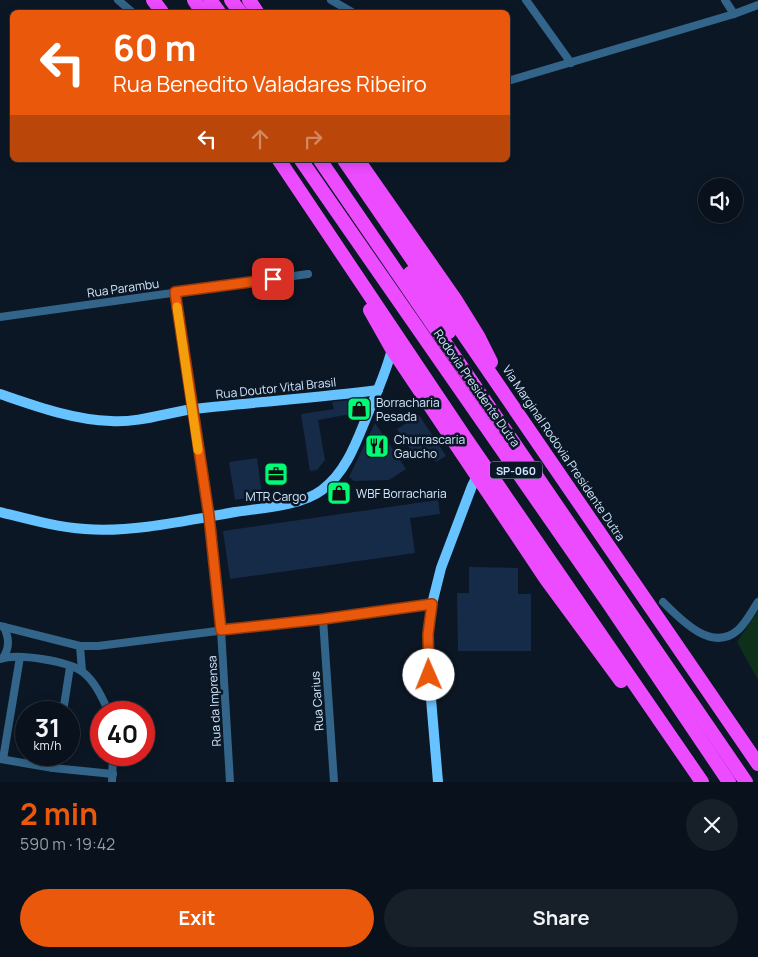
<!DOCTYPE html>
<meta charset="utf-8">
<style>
:root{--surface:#09111c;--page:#171f29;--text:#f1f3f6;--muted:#999da3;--line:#29313b;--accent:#ea580c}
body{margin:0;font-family:Manrope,sans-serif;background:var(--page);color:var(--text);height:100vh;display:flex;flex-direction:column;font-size:19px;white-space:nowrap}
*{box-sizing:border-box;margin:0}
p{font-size:16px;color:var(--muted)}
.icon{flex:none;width:28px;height:28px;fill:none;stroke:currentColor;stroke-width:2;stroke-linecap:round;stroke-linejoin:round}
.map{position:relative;height:782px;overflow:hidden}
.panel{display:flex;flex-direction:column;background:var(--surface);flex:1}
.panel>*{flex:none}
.top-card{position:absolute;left:10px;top:10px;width:500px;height:152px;border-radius:8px;box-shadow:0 2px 12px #0003,0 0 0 1px var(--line);background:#ea580c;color:#fff;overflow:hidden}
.controls{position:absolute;left:698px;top:178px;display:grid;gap:10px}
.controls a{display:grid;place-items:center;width:45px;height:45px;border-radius:50%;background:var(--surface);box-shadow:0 2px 12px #0003,0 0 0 1px var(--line);font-size:25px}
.speed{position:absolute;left:15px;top:701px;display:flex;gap:10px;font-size:25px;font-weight:700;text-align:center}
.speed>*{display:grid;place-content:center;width:65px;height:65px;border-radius:50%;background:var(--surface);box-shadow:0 2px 12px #0003,0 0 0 1px var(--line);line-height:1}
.speed small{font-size:12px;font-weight:400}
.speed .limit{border:8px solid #d22;background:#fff;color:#111}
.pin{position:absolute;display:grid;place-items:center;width:42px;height:42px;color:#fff;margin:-21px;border-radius:10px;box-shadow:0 2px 8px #0006}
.me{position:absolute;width:55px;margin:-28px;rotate:359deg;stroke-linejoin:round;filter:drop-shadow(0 0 4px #0008)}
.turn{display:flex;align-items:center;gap:18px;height:105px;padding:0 20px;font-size:22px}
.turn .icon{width:65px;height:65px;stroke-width:2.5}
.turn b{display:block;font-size:35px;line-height:42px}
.lanes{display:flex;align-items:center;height:48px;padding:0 20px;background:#0003;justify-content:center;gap:25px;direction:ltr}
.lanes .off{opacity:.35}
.round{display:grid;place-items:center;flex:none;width:52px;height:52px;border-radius:26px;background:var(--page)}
.overview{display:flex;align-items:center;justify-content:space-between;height:85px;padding:0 20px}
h1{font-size:30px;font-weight:700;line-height:38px;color:var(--accent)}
.cta{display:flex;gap:10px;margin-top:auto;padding:10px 20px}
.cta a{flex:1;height:58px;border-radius:30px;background:var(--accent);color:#fff;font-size:20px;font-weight:700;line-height:58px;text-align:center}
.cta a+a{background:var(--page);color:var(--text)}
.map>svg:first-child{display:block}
.green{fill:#0e301a}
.building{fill:#162b48}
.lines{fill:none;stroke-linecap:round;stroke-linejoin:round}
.street{stroke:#326589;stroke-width:8}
.secondary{stroke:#67c3ff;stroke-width:10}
.highway{stroke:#ec4bff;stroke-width:14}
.route-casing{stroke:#983908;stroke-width:12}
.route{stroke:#ea580c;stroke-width:9}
.slow{stroke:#f59e0b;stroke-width:9}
.labels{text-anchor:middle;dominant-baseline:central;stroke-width:5;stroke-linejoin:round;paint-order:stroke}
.shield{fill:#0c1725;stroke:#95a9be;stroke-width:1}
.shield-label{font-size:11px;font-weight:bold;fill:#d0e8ff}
.street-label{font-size:12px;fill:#d0e8ff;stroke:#0c1725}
.poi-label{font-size:12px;fill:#d0e8ff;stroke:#0c1725;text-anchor:start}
</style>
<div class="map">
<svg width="758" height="782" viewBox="0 0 758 782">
<rect width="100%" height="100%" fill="#0c1725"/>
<path class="green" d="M758,611V680L737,642Z"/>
<g class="building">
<path d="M367,398L361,412L318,420L325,460L317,470L310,471L301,414L334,409L332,402Z"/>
<path d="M419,415L446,456L436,462L427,447L414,455L397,429Z"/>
<path d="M375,423L406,469L389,480L354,481L349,477Z"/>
<path d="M257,458L262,495L235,500L229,462Z"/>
<path d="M338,484L348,493L340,503L329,493Z"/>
<path d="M438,500L440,514L410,518L415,553L230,579L223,531Z"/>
<path d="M469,567L518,568V594H531V651H458L457,593H469Z"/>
</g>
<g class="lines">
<g class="street">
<path d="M118,0L132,12"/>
<path d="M331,0L352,12"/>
<path d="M526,0L571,63"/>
<path d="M725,0L734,14"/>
<path d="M508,81L734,14L758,5"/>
<path d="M175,292L209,517L221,630L230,782"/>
<path d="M0,317L308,274"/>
<path d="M663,602C681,620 712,653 738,630C746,623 752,611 758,602"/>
<path d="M323,619L334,782"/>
<path d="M0,626L80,646H98L432,604"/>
<path d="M80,646L82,671"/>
<path d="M3,658C10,647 9,638 4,627"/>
<path d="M0,659C18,653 70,661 84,673C96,683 102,698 109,712"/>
<path d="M63,712L70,667"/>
<path d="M0,759L53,768L113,774"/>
<path d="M3,759L20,657"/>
<path d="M53,768L55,755"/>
<path d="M112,782L113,755"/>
</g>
<g class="secondary">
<path d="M0,394C35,406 73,420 111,421C138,423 166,413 193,409C255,402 317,398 378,390"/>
<path d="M0,512C28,519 56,527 85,529C131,533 189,520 235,512C261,508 301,506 322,490C346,472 356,443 367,416C376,394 386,373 392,349"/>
<path d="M438,782L429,675L428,634L432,604L441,568L472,486L477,476"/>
</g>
<g class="highway">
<path d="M153,0L162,12"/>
<path d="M194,0L202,12"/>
<path d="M210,0L219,12"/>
<path d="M231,0L240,12"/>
<path d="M249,0L257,12"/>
<path d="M279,160L466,439L702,782"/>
<path d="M301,160L609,604L729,782"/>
<path d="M320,160L746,782"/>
<path d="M344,160L758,764"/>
<path d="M358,160L455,299L478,336L491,362"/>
<path d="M410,273L449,332"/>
<path d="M370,310L392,349L546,579L621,681"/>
</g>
</g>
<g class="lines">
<g class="route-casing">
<path id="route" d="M273,279L175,292L209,516L221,630L323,619L432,604L428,634L429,675"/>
</g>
<use href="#route" class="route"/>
<path class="slow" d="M177,307L198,450"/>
</g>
<defs>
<g id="shop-square" transform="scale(1.25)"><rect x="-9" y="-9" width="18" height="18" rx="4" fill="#00fb76" stroke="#0c1725"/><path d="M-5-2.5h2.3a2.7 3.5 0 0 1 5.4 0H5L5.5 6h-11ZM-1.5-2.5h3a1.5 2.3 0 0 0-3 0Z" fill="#111"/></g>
<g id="restaurant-square" transform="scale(1.25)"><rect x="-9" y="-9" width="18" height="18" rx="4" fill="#00fb76" stroke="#0c1725"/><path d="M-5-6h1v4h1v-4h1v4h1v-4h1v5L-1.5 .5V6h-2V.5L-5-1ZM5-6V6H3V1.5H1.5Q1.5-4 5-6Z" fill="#111"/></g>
<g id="office-square" transform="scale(1.25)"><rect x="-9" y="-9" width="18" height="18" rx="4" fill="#00fb76" stroke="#0c1725"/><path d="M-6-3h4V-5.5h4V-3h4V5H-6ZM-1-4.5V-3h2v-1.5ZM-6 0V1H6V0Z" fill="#111"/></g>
</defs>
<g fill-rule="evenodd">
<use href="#shop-square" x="359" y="409"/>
<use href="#restaurant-square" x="377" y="446"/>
<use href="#office-square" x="276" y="474"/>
<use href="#shop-square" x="339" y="493"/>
</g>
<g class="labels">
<rect class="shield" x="490" y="461.5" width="52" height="17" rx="4"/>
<g class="shield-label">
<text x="516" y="470">SP-060</text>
</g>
<g class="street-label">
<text transform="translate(123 288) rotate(-8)">Rua Parambu</text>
<text transform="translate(276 388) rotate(-6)">Rua Doutor Vital Brasil</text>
<text transform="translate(477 388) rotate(55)">Rodovia Presidente Dutra</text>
<text transform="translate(564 453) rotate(56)">Via Marginal Rodovia Presidente Dutra</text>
<text transform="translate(214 701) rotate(-93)">Rua da Imprensa</text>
<text transform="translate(317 701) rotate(-94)">Rua Carius</text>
</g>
<g class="poi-label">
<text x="376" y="402">Borracharia<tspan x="376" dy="14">Pesada</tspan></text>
<text x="394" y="439">Churrascaria<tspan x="394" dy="14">Gaucho</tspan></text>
<text x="356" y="493">WBF Borracharia</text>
<text x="276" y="496" text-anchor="middle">MTR Cargo</text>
</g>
</g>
</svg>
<div class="controls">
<a><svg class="icon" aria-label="sound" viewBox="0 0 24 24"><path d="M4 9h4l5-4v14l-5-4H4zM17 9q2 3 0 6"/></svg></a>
</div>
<div class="speed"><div>31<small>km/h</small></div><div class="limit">40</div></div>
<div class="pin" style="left:273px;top:279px;background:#d93025"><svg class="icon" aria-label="arrive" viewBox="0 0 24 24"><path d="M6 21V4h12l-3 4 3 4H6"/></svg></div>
<svg class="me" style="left:429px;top:675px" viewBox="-20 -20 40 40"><circle r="19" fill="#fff"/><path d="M0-13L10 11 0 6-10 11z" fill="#ea580c"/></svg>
<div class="top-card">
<div class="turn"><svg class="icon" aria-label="left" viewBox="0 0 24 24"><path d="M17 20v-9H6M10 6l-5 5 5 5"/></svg><div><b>60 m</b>Rua Benedito Valadares Ribeiro</div></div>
<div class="lanes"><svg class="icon" aria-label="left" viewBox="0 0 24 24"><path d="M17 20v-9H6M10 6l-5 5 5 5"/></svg><svg class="icon off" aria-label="ahead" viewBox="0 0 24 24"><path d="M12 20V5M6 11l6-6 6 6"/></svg><svg class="icon off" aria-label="right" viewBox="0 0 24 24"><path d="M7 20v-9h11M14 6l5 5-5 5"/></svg></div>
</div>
</div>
<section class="panel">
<div class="overview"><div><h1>2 min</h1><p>590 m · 19:42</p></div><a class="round"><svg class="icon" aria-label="close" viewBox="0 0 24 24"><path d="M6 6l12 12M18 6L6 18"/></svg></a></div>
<div class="cta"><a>Exit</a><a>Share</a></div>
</section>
